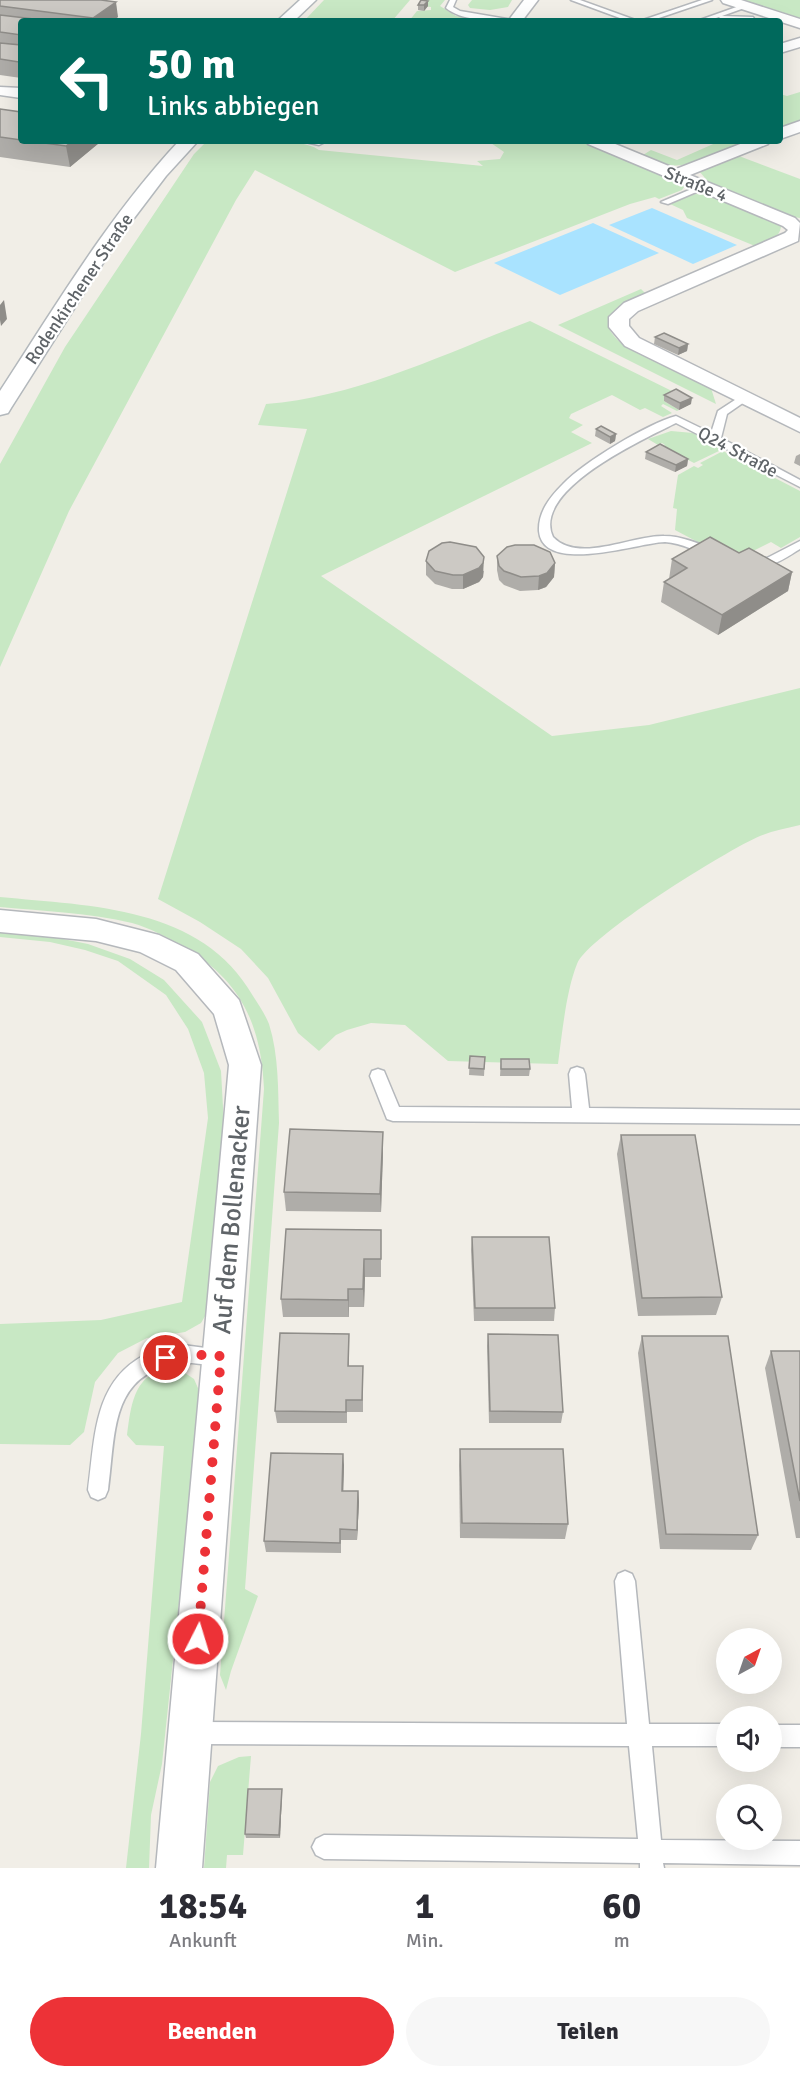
<!DOCTYPE html>
<html lang="de">
<meta charset="utf-8">
<style>
:root{--surface:#fff;--page:#f7f7f7;--text:#2b2b33;--muted:#7c7c81;--accent:#ed3237}
body{margin:0;font-family:Signika,sans-serif;background:var(--page);color:var(--text);height:100vh;display:flex;flex-direction:column;font-size:22px;white-space:nowrap}
*{box-sizing:border-box;margin:0}
p{font-size:20px;color:var(--muted)}
.icon{flex:none;width:33px;height:33px;fill:none;stroke:currentColor;stroke-width:2;stroke-linecap:round;stroke-linejoin:round}
.map{position:relative;height:1868px;overflow:hidden}
.side{display:flex;flex-direction:column;background:var(--surface);flex:1}
.side>*{flex:none}
.guide{position:absolute;left:18px;top:18px;width:765px;height:126px;border-radius:6px;box-shadow:0 6px 24px #0002;background:#00695c;color:#fff;overflow:hidden}
.needle{width:39px;rotate:40deg}
.buttons{position:absolute;left:716px;top:1628px;display:grid;gap:12px}
.buttons a{display:grid;place-items:center;width:66px;height:66px;border-radius:50%;background:var(--surface);box-shadow:0 6px 24px #0002;font-size:30px}
.pin{position:absolute;display:grid;place-items:center;width:51px;height:51px;color:#fff;margin:-26px;border:3px solid #fff;border-radius:50%;box-shadow:0 2px 6px #0007}
.me{position:absolute;width:66px;margin:-33px;rotate:5deg;stroke-linejoin:round;filter:drop-shadow(0 0 4px #0008)}
.turn{display:flex;align-items:center;gap:21px;height:126px;padding:0 30px;font-size:27px}
.turn .icon{width:78px;height:78px;stroke-width:2.5}
.turn b{display:block;font-size:42px;line-height:51px}
.eta{display:flex;justify-content:space-evenly;align-items:center;height:102px;text-align:center}
.eta b{font-size:36px;font-weight:800;line-height:42px}
.primary-button{display:flex;gap:12px;margin-top:auto;padding:12px 30px}
.primary-button a{flex:1;height:69px;border-radius:36px;background:var(--accent);color:#fff;font-size:24px;font-weight:800;line-height:69px;text-align:center}
.primary-button a+a{background:var(--page);color:var(--text)}
.map>svg:first-child{display:block}
.green{fill:#c8e8c4}
.water{fill:#a9e3ff}
.lines{fill:none;stroke-linecap:round;stroke-linejoin:round}
.service-casing{stroke:#b5b8bc;stroke-width:3}
.minor-casing{stroke:#b5b8bc;stroke-width:3}
.secondary-casing{stroke:#b3b8bc;stroke-width:3}
.service{fill:#fff;fill-rule:evenodd}
.minor{fill:#fff;fill-rule:evenodd}
.secondary{fill:#fff;fill-rule:evenodd}
.wall{fill:#afada9}
.shaded-wall{fill:#8f8d89}
.building{fill:#ccc9c4;stroke:#8f8d89;stroke-width:1.5}
.route{stroke:#ed3237;stroke-width:10;stroke-dasharray:0 18}
.labels{text-anchor:middle;dominant-baseline:central;stroke-width:4.5;stroke-linejoin:round;paint-order:stroke}
.far-street-label{font-size:18px;fill:#5f6468;stroke:#fff}
.near-street-label{font-size:26px;fill:#5f6468;stroke:#fff}
</style>
<div class="map">
<svg width="800" height="1868" viewBox="0 0 800 1868">
<rect width="100%" height="100%" fill="#f1eee7"/>
<g class="green">
<path d="M324,0H410L392,21H304Z"/>
<path d="M426,0H445L440,6L456,16L489,21H409L417,11L431,10V7L421,6Z"/>
<path d="M472,0H512L508,7L490,10L470,8L468,5Z"/>
<path d="M741,0H800V19Z"/>
<path d="M800,92V122L780,130V94L787,96Z"/>
<path d="M207,141C233,141 301,136 319,150L483,166L477,161L500,159L504,152L488,141L585,143L683,184L684,187L682,190L659,199L655,197L630,204L455,272L255,170L236,200L69,511L0,667V464L65,347L194,154Z"/>
<path d="M720,141H752C726,151 667,182 643,155L651,150L677,160Z"/>
<path d="M739,156L800,179V218L787,216L711,185L699,171Z"/>
<path d="M695,194L714,195L777,222L781,227C779,240 765,242 755,246L687,218L683,210L670,204Z"/>
<path d="M641,289L645,293L644,296L619,308L609,316C606,328 612,335 621,343L711,388L716,404L558,325Z"/>
<path d="M530,321L678,394L664,401L679,410L677,411L663,404L661,406L672,413L663,417L645,408L640,410L612,395L571,414L569,418L583,425L571,432L592,443L321,576L552,736L649,725L800,688V825C787,828 772,831 760,836C727,850 588,936 577,964C566,991 562,1035 558,1064L448,1061L405,1025L371,1023L347,1030L336,1035L319,1051L298,1033L268,978L241,949L200,922L158,899L307,429L258,425L266,404C358,397 446,353 530,321Z"/>
<path d="M671,431L693,433L721,450L694,463L663,447L665,445L662,443L658,445L648,439Z"/>
<path d="M723,451L800,491V537L781,548L771,542L747,554L724,551L709,548L675,530L677,509L673,508L678,475L694,466L698,468L703,465L700,463Z"/>
<path d="M0,897C91,906 202,906 253,996C258,1004 265,1014 269,1024C279,1056 278,1090 279,1123L245,1589L258,1596L231,1671L226,1690L220,1675L264,1089C261,1023 240,979 182,946C166,937 150,928 132,923C89,913 44,911 0,907Z"/>
<path d="M0,931L48,936L88,944L130,959L164,980L202,1022L221,1071L224,1125L211,1306L201,1323L185,1332L147,1338L118,1353L95,1382L84,1432L70,1445L0,1444V1324L101,1320L182,1302L208,1118L204,1073L188,1029L166,995L118,961L85,950L50,942L0,937Z"/>
<path d="M182,1371L194,1379L201,1395L162,1764L151,1815L149,1868H126L141,1734L164,1446L136,1445L127,1435C130,1414 132,1381 157,1372C164,1370 175,1372 182,1371Z"/>
<path d="M251,1756L243,1855H227L226,1868H204L210,1782L218,1766L239,1757Z"/>
</g>
<g class="water">
<path d="M652,208L737,245L693,264L609,225Z"/>
<path d="M593,223L659,253L560,295L494,263Z"/>
</g>
<g class="lines">
<g class="service-casing">
<g id="service">
<path d="M450,0H456L453,7L460,11L519,21C497,21 463,22 446,8Z"/>
<path d="M571,0H580L638,21H628Z"/>
<path d="M702,0H712L650,21H640Z"/>
<path d="M745,4L747,7L722,16L753,17L755,20H722L719,17L707,21H697Z"/>
<path d="M301,141H321L323,143L319,145Z"/>
<path d="M701,185L708,187L668,204L661,202Z"/>
<path d="M741,396L750,398L727,414L721,438L800,480V487L676,423C644,439 531,490 553,537C579,564 632,535 664,536C682,536 700,544 717,551V555L713,556C697,552 682,543 665,542C641,542 543,576 539,531C538,512 550,497 563,484C584,462 647,424 676,416L711,433L718,411Z"/>
<path d="M800,541V549C785,558 765,574 748,561L754,557L767,558Z"/>
<path d="M577,1067L583,1069L585,1074L589,1108L800,1110V1124L393,1121L387,1119L370,1076L372,1071L378,1069L384,1071L399,1107L572,1108L569,1074L571,1069Z"/>
<path d="M183,1345L228,1351L230,1357L228,1363C213,1369 197,1361 181,1363C109,1373 116,1433 108,1490L105,1497L98,1500L91,1497L88,1490C95,1440 93,1383 143,1356C155,1350 170,1348 183,1345Z"/>
<path d="M625,1571L632,1574L635,1581L649,1724H726V1746H652L661,1840L800,1841V1865L663,1863L664,1868H640V1863L324,1859L316,1855L312,1847L316,1839L324,1835L638,1839L629,1746L193,1744L185,1741L182,1733L185,1725L193,1722L627,1724L615,1581L618,1574Z"/>
<rect x="771" y="1725" width="29" height="22"/>
</g>
</g>
<g class="minor-casing">
<g id="minor">
<path d="M524,0H538L522,21H508Z"/>
<path d="M721,0H741L800,19V28L723,3Z"/>
<path d="M800,38V47L780,53V44Z"/>
<path d="M0,87L21,88V98L0,95Z"/>
<path d="M800,121V132L780,139V128Z"/>
<path d="M586,141H608L676,169L748,141H770L768,144L690,175L795,218L800,223L798,241L638,311L629,319V326L639,338L800,418V432L625,346L609,327V317L624,303L785,233L788,230L783,226L588,144Z"/>
<path d="M0,910L96,919L159,935L198,954L239,1000L261,1065L202,1868H156L229,1065L214,1014L176,970L140,952L96,941L0,932Z"/>
</g>
</g>
<g class="secondary-casing">
<g id="secondary">
<path d="M300,0H316L294,21H277Z"/>
<path d="M179,141H198L166,176L119,238L11,408L8,413L0,415V391C56,305 109,216 179,141Z"/>
</g>
</g>
<use href="#service" class="service"/>
<use href="#minor" class="minor"/>
<use href="#secondary" class="secondary"/>
</g>
<g class="wall">
<path d="M0,0L118,17L112,21H21V78L0,75Z"/>
<path d="M428,1V6L424,11L418,10V5Z"/>
<path d="M0,109L21,112V141H98L99,143L70,167L0,157Z"/>
<path d="M655,337L688,344L687,351L678,355L654,344Z"/>
<path d="M664,395L691,404L679,410L664,401Z"/>
<path d="M596,429L616,434L615,441L610,444L595,436Z"/>
<path d="M646,452L688,459L687,466L675,472L645,459Z"/>
<path d="M800,454V466L794,463L796,456Z"/>
<path d="M739,553L792,572L788,591L718,635L661,602L664,582L669,579L672,559Z"/>
<path d="M497,556L555,563L554,577L546,587L538,590L520,591L504,585L499,580L497,570Z"/>
<path d="M426,561L484,571L483,577L479,582L463,589H452L435,584L426,575Z"/>
<path d="M470,1056L485,1057L484,1076L469,1075Z"/>
<path d="M501,1059L530,1069L529,1076H500Z"/>
<path d="M383,1132V1151L381,1212L286,1211L284,1192Z"/>
<path d="M621,1135L722,1297L716,1315L638,1316L617,1154Z"/>
<path d="M381,1230V1277H365L364,1307H349V1317H283L281,1299Z"/>
<path d="M472,1237L555,1308L554,1321H474L471,1250Z"/>
<path d="M488,1334L563,1412L561,1423H489L487,1346Z"/>
<path d="M642,1336L758,1535L751,1550L660,1549L638,1353Z"/>
<path d="M349,1346V1366L363,1378V1412H347V1423H277L275,1411Z"/>
<path d="M771,1351H800V1538H796L765,1368Z"/>
<path d="M460,1449L568,1524L565,1539L460,1538L459,1465Z"/>
<path d="M344,1465L343,1491H358L359,1502L357,1540H341V1553L266,1552L264,1541Z"/>
<path d="M282,1793L280,1838H246L245,1834Z"/>
</g>
<g class="shaded-wall">
<path d="M428,1V6L424,11V5Z"/>
<path d="M116,2L118,17L112,21H94L93,18Z"/>
<path d="M21,61V73L19,62Z"/>
<path d="M73,141H98L99,143L70,167L66,146Z"/>
<path d="M4,300L7,319L1,326L0,320V305Z"/>
<path d="M688,344L687,351L678,355L679,348Z"/>
<path d="M692,398L691,404L679,410L680,403Z"/>
<path d="M616,434L615,441L610,444V437Z"/>
<path d="M688,459L687,466L675,472L676,465Z"/>
<path d="M484,557L483,577L479,582L463,589V575Z"/>
<path d="M555,563L554,577L546,587L538,590L539,576Z"/>
<path d="M792,572L788,591L718,635L722,615Z"/>
<path d="M383,1132V1151L381,1212L380,1194Z"/>
<path d="M364,1259L365,1277L364,1307L363,1289Z"/>
<path d="M348,1289L349,1307V1317L348,1300Z"/>
<path d="M343,1454L344,1465L343,1502L342,1491Z"/>
<path d="M358,1491L359,1502L357,1540V1530Z"/>
<path d="M282,1789V1793L280,1838L279,1835Z"/>
</g>
<g class="building">
<path d="M0,0H101L116,2L93,18L0,6Z"/>
<path d="M421,0L428,1L424,5H418Z"/>
<path d="M0,15L51,21H21V35L0,32Z"/>
<path d="M708,19L713,20L696,21Z"/>
<path d="M0,43L21,45V61L19,62L0,59Z"/>
<path d="M0,109L21,112V140L0,137Z"/>
<path d="M30,141H73L66,146Z"/>
<path d="M664,333L688,344L679,348L655,337Z"/>
<path d="M676,389L692,398L680,403L664,395Z"/>
<path d="M601,426L616,434L610,437L596,429Z"/>
<path d="M660,444L688,459L676,465L646,452Z"/>
<path d="M710,537L739,553L749,548L792,572L722,615L664,582L687,568L672,559Z"/>
<path d="M450,542L476,547L484,557L483,563L479,568L463,575H453L435,571L426,561L429,551L442,543Z"/>
<path d="M515,545H534L550,552L555,563L547,573L539,576L521,577L504,571L499,566L497,556L507,547Z"/>
<path d="M470,1056L485,1057L484,1069L469,1068Z"/>
<path d="M501,1059H529L530,1069H501Z"/>
<path d="M290,1129L383,1132L380,1194L284,1192Z"/>
<path d="M621,1135H695L722,1297L642,1298Z"/>
<path d="M286,1229L381,1230V1259H364L363,1289H348V1300L281,1299Z"/>
<path d="M472,1237H549L555,1308H475Z"/>
<path d="M280,1333L349,1334L348,1366H363L362,1400H346V1412L275,1411Z"/>
<path d="M488,1334L558,1335L563,1412L490,1411Z"/>
<path d="M642,1336H728L758,1535L666,1534Z"/>
<path d="M771,1351H800V1501Z"/>
<path d="M460,1449H563L568,1524L462,1523Z"/>
<path d="M271,1453L343,1454L342,1491H358L357,1530L340,1529V1543L264,1541Z"/>
<path d="M248,1789H282L279,1835L245,1834Z"/>
</g>
<g class="lines">
<path class="route" d="M166,1358L183,1354L221,1356L198,1639"/>
</g>
<g class="labels">
<g class="far-street-label">
<text transform="translate(696 184) rotate(22)">Straße 4</text>
<text transform="translate(79 289) rotate(-56)">Rodenkirchener Straße</text>
<text transform="translate(738 452) rotate(28)">Q24 Straße</text>
</g>
<g class="near-street-label">
<text transform="translate(232 1220) rotate(-85)">Auf dem Bollenacker</text>
</g>
</g>
</svg>
<div class="buttons">
<a><svg class="needle" viewBox="-14 -14 28 28"><path d="M0-13l5 13h-10z" fill="#e53935"/><path d="M0 13l5-13h-10z" fill="#7c7c81"/></svg></a>
<a><svg class="icon" aria-label="sound" viewBox="0 0 24 24"><path d="M4 9h4l5-4v14l-5-4H4zM17 9q2 3 0 6"/></svg></a>
<a><svg class="icon" aria-label="search" viewBox="0 0 24 24"><circle cx="10" cy="10" r="6"/><path d="M15 15l6 6"/></svg></a>
</div>
<div class="pin" style="left:166px;top:1358px;background:#d93025"><svg class="icon" aria-label="arrive" viewBox="0 0 24 24"><path d="M6 21V4h12l-3 4 3 4H6"/></svg></div>
<svg class="me" style="left:198px;top:1639px" viewBox="-20 -20 40 40"><circle r="17" fill="#ed3237" stroke="#fff" stroke-width="3"/><path d="M0-11L8 9 0 5-8 9z" fill="#fff"/></svg>
<div class="guide">
<div class="turn"><svg class="icon" aria-label="left" viewBox="0 0 24 24"><path d="M17 20v-9H6M10 6l-5 5 5 5"/></svg><div><b>50 m</b>Links abbiegen</div></div>
</div>
</div>
<section class="side">
<div class="eta">
<div><b>18:54</b><p>Ankunft</p></div>
<div><b>1</b><p>Min.</p></div>
<div><b>60</b><p>m</p></div>
</div>
<div class="primary-button"><a>Beenden</a><a>Teilen</a></div>
</section>
